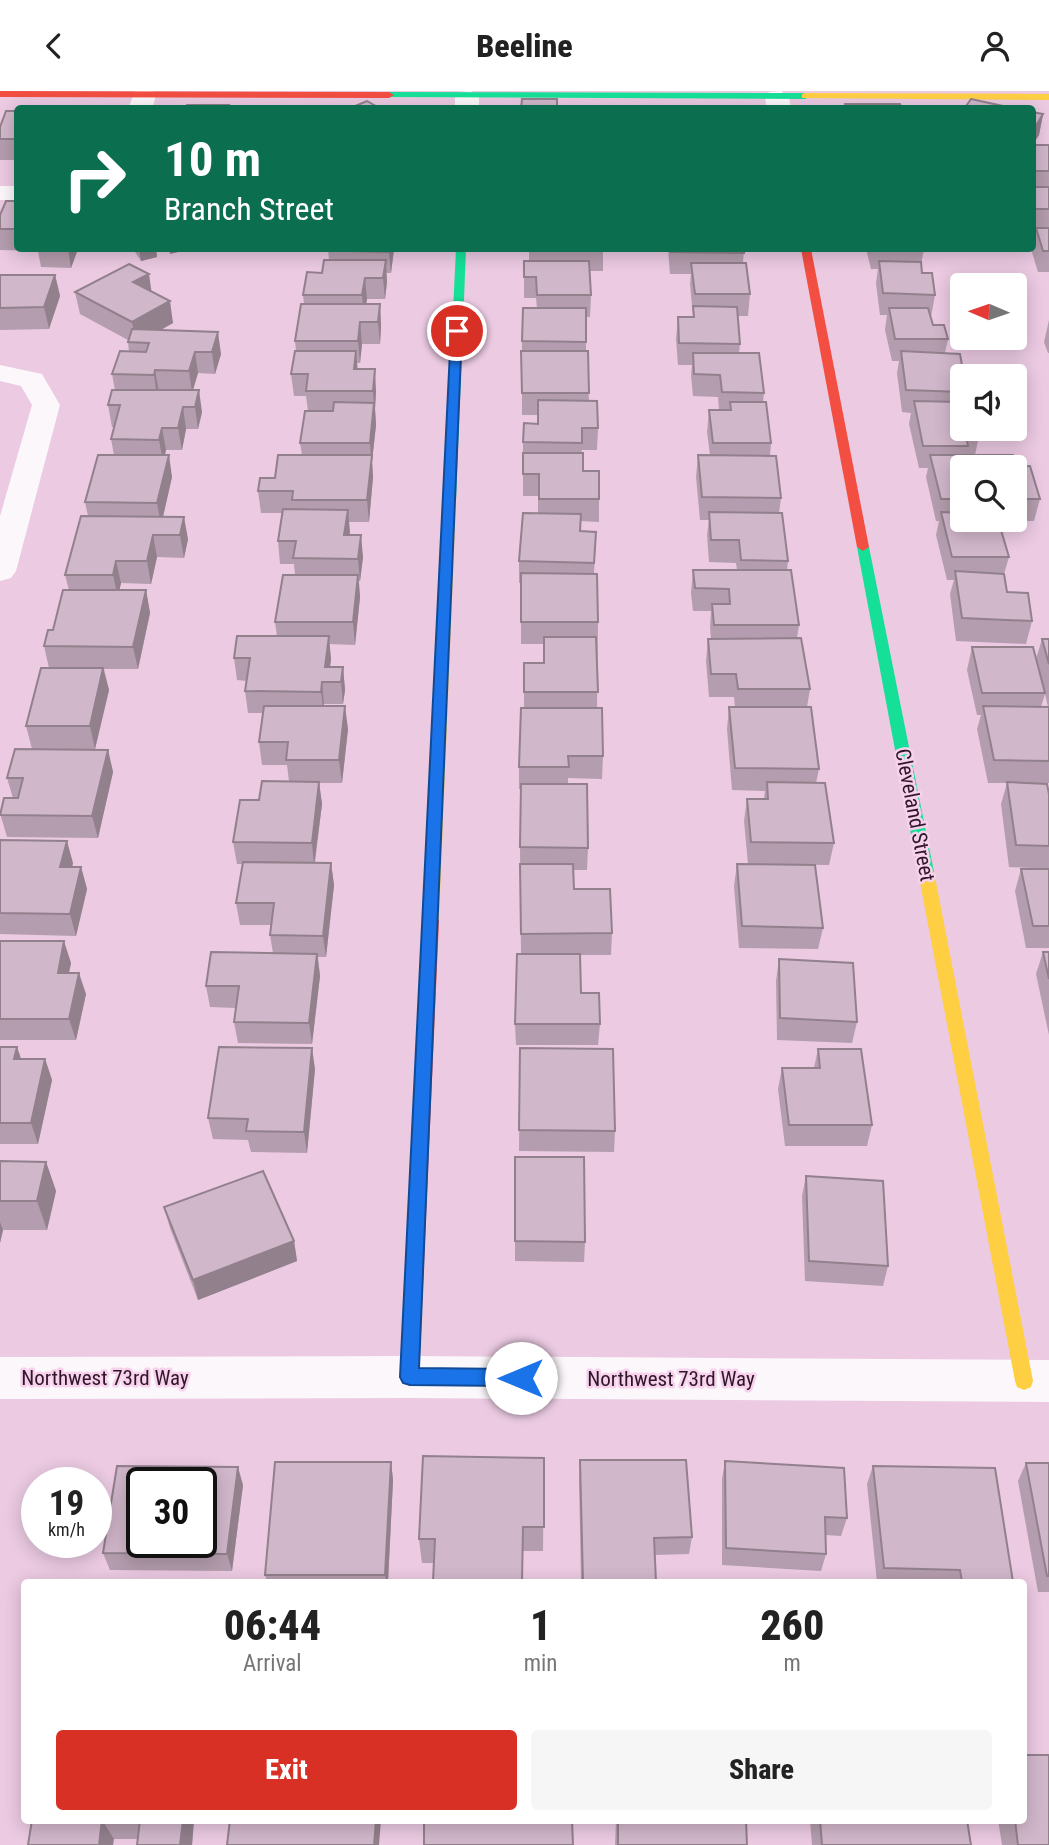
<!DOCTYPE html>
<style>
:root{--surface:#fff;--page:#f6f6f6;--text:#222;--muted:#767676;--accent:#d93025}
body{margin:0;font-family:"Roboto Condensed",sans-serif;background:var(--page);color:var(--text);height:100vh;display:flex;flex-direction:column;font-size:26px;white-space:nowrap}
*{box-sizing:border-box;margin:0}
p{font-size:23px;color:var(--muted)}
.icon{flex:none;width:38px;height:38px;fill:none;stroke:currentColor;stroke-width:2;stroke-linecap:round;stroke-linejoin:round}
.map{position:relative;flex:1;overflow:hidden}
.details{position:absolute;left:21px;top:1488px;width:1006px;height:245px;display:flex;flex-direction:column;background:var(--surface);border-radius:7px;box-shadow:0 4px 18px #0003}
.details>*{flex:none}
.hud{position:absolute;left:14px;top:14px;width:1022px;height:147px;border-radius:7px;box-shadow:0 4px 18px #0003;background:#0b6e4f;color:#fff;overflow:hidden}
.needle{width:46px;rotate:272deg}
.buttons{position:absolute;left:950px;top:182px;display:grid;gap:14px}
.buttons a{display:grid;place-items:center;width:77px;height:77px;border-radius:7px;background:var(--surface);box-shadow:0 4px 18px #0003;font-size:35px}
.speed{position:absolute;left:21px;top:1376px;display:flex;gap:14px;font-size:35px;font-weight:700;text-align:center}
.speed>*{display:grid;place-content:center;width:91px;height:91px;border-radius:50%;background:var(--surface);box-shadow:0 4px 18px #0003;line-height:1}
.speed small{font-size:18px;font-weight:400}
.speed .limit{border:4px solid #111;border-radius:10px;background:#fff;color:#111}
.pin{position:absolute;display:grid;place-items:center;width:60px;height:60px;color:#fff;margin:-30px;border:4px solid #fff;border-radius:50%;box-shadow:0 2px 7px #0007}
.me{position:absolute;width:77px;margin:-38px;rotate:270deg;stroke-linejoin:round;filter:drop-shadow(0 0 5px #0008)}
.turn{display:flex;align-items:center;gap:24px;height:147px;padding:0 35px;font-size:32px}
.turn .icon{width:91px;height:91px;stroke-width:2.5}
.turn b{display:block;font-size:49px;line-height:60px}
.eta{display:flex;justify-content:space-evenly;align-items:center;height:119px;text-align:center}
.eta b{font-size:42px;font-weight:800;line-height:49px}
.primary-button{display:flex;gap:14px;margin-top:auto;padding:14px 35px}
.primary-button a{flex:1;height:80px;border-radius:7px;background:var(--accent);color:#fff;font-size:28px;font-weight:800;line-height:80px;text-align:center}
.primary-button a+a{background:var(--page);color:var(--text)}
header{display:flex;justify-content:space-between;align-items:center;height:91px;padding:0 35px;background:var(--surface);font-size:32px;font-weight:800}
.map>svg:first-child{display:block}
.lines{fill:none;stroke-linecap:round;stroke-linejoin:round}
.street{fill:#fcf7fb;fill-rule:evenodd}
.fast{fill:#16e098;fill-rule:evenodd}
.slow{fill:#ffcf43;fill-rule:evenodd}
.jam{fill:#f24e42;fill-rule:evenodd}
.wall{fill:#b49dae;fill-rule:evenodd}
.shaded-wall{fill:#92808d}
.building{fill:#d1b7ca;stroke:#92808d;stroke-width:2;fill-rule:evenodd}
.route{fill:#1a73e8;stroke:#114b97;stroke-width:2}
.labels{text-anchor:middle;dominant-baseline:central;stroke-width:5;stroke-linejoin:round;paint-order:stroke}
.street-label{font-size:21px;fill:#2e1728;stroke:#f8d2ec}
</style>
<header><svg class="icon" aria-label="back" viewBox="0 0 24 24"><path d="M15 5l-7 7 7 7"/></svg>Beeline<svg class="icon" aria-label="person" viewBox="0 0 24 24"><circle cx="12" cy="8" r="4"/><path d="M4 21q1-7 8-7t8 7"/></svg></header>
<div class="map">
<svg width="1049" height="1754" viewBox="0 0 1049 1754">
<rect width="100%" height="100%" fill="#ebcae2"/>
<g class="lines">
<g class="street">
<path d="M135,0H153L156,4L152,18H128Z"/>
<path d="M471,0L479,6V18H455V6L459,1Z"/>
<path d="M781,0L789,6L791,18H767L765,6L769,1Z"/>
<rect x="0" y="95" width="18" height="14"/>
<path d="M0,274L42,283L60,314L16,480L11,487L0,490V425L32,314L21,295L0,290Z"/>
<path d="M410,1265L1049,1269V1311L410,1307L0,1308V1266Z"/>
</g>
<g class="fast">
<path d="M389,1L805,2L810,5L805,8L386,6V2Z"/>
<path d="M456,158H466L456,408L450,412L444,408Z"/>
<path d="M863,452L869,456L934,781L926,787L918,781L857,456Z"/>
</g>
<g class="slow">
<path d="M805,2L1049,3V9L802,7V3Z"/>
<path d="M450,404L456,408L439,829L431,835L423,829L444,408Z"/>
<path d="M926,775L934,781L1033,1290L1031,1296L1024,1299L1017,1296L1015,1290L918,781Z"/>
</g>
<g class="jam">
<path d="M0,0L389,1L394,4L389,7L0,6Z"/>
<path d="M801,158H811L869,456L863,460L857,456Z"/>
<path d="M431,823L439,829L419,1286L417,1292L410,1295L403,1292L401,1286L423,829Z"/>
</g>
</g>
<g class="wall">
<path d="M18,20V69H0V36Z"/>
<path d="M1032,21L1043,23L1039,44L1033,54H1049V181H1038L1031,158H1032V152L1035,139H1032Z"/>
<path d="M18,110V158H78L71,177L41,176L38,160L0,159V124Z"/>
<path d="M133,158H156L157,166L141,170Z"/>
<path d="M328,158H394L391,182H386L387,191L385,208H367L366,213H380L381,235L380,253H362L360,272H357V278L376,300L375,318L376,334L372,370L373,386L369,431H349V444L363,466L360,490H359L360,506L355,554L329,553L331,568L330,576H343L345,599L343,613H324V615L348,638L342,692H319L322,713L315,772H331L334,794L326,866H318L320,885L312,953L238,952L234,931L236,917L210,916L206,895L273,862L270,844L271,834H240L236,812L243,773H237L233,751L259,709L289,690L287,674H262L259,651L263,622H248L245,600L247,590L237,589L234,567L277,545L275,531L295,484L294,473H280L278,450L282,422H261L258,400L302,364L300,352L308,320L306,305H294L291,283L296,260L295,250L304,213L303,204L322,182L329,169Z"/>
<path d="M529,158H603V180H590L591,204L590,226H586V260L589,309L598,337L597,359H582L581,362L583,380L599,408V431L580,430V440L596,441L594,483L598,531L597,617L603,665L602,688L568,687V693L588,757L587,779H573L574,798L612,842L611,864H580L581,902L600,933L598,954H516L515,933L521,863L520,756L521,698H519V676L524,617V572H544V553H521V492H519V470L538,422V405H523V351L538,333V324H522V250L537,217L536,207H524V170H529Z"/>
<path d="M668,158H744L743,172L750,203L748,225H738L740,253L739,262L764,302L763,311L771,352L770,365L781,407L779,422L788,470L787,479L799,534L797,547L810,598L807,616L819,678L816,692L834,752L829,774L748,773L744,730L747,708H764L765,700L732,699L727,638L729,616H735L734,606H709L706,570L708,548H711L710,536L711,520H693L691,502L693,479H737L736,472L709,471L707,444L709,429H700L696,386L698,364H710L707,341L709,319H719L718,306L693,305L691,284L692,274H678L676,248L678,226H693L690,193L691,183H670Z"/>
<path d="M866,158H924L921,174L922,182L935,204L931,226L933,234L948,248L945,262L962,285V338L979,345L975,364L1016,376L1040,408L1034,430H998L1009,466L1004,483L1007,501L1032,530L1026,553L956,550L950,503L954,489H947L936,444L939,430H936L926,386L928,377H919L909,333L911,322L902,321L897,282L899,270H892L885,239L887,224H880L876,192L878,178H871ZM962,376H1015V429H962Z"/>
<path d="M0,184H55L60,205L49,238L0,239Z"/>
<path d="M75,201H152L173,232L160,239L221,263L215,283L198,282L193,299L202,321L198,338H186L182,359H166L165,364L172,386L163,426L188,448L184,467L157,466L151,493L121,492L119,499H146L150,522L138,578H104L109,599L95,658H32L26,635L49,577L44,555L53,539L69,499L65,484L88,425L85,411L114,364L111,348L114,336H112L108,314L115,299L112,283L129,261L128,251V249L80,223Z"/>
<path d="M1049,229V262H1048L1044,251Z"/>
<path d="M1042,548H1049V692H1036L1049,703V778L1009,776L1001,713L1007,692H988L977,638L981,624H977L967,579L972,556L1036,568ZM1045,603L1048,616H1041Z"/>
<path d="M108,659L113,681L98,747L7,746L0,722L13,707L7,687Z"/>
<path d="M0,749L73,772L72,776H81L87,798L76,845L0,843Z"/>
<path d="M737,773L823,837L818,858L739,857L734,795Z"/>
<path d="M1021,778L1049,779V857H1026L1015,800Z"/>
<path d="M0,850L71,872L69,882L86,903L76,949H0Z"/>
<path d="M1043,861H1049V944L1036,883Z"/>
<path d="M779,868L857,931L852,952L777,949L776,890Z"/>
<path d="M0,956H17L21,968H45L52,989L38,1053H0Z"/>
<path d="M520,957L615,1040L614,1061L519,1060Z"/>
<path d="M818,958L872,1034L867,1055H785L778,998L782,977H814Z"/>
<path d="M315,978L307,1062L251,1061L248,1049L213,1048L208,1027Z"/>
<path d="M515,1066L585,1151L584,1171L515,1170Z"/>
<path d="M0,1070L46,1071L56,1100L47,1139H3L0,1152Z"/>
<path d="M806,1085L888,1175L883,1195L805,1190L802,1105Z"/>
<path d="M164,1116L294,1150L297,1170L198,1209L170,1137Z"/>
<path d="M544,1367L543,1460H523L434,1472H422L419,1448Z"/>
<path d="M580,1369L692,1446L689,1463L654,1464L656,1491H581L579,1387Z"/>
<path d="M725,1370L847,1427L841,1445L825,1444L826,1463L821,1480L722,1474V1388Z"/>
<path d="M391,1371L393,1389L388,1491H267L265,1484Z"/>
<path d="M1026,1372H1049V1501H1038L1018,1390Z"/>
<path d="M873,1375L1013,1491H877L867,1393Z"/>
<path d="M243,1394L232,1480L110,1479L103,1462Z"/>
<path d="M32,1729H194L192,1754L137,1748H114Z"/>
<path d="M616,1729H746L747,1754H615Z"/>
<path d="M810,1729H967L971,1754H812Z"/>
<path d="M998,1729H1024L1049,1754H1002Z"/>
</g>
<g class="shaded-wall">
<path d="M1043,23L1039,44L1032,54L1033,40Z"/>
<path d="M68,158H78L71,177Z"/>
<path d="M115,158H130L116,161Z"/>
<path d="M139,158H156L157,166L141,170Z"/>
<path d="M169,158H191L170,163Z"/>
<path d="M390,158H394L391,182L389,161Z"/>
<path d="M386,169L387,191L385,208L383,187Z"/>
<path d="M149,183L152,204L133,191Z"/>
<path d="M55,184L60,205L49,238L44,216Z"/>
<path d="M365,187L367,208L364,226L362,204Z"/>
<path d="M170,210L173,232L136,253L132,231Z"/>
<path d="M380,213L381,235L380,253L378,231Z"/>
<path d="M360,231L362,253L360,272L358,250Z"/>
<path d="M218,241L221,263L215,283L212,261Z"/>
<path d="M356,260L358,282L354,278Z"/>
<path d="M195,261L198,282L192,302L189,280Z"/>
<path d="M375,278L376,300L375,318L376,334L372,370L373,386L369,431L367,409L371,368L370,352L374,315L373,300Z"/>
<path d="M155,279L159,301L157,306L154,284Z"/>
<path d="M199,299L202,321L198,338L195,316Z"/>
<path d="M183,316L186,338L182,359L178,337Z"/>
<path d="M162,337L166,359L163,371L159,349Z"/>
<path d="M169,364L172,386L161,434L157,412Z"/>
<path d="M348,419L350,441L346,466L344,444Z"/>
<path d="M184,426L188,448L184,467L180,444Z"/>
<path d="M153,444L157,466L151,493L147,470Z"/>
<path d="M361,444L363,466L360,490L358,468Z"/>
<path d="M116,470L121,492L118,506L113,484Z"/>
<path d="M358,484L360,506L355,554L353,531Z"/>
<path d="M146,499L150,522L138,578L133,556Z"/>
<path d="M329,545L331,568L328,591L325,576Z"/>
<path d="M343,576L345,599L343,613L341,591Z"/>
<path d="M103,577L109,599L95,658L90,635Z"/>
<path d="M322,591L324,613V623L321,601Z"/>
<path d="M345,615L348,638L342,692L339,669Z"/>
<path d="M108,659L113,681L98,747L92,725Z"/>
<path d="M319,691L322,713L314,774L312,752Z"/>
<path d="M67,750L73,772L67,798L60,776Z"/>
<path d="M331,772L334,794L326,866L323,845Z"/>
<path d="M81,776L87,798L76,845L70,823Z"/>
<path d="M64,850L71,872L64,903L58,882Z"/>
<path d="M317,863L320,885L312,953L309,932Z"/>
<path d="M79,882L86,903L76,949L69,928Z"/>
<path d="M17,956L24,977L14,968Z"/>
<path d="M312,957L315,978L307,1062L304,1041Z"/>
<path d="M45,968L52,989L38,1053L31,1032Z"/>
<path d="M46,1071L56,1100L47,1139L37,1110Z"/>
<path d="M0,1131L3,1139L0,1152Z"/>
<path d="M294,1150L297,1170L198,1209L193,1189Z"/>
<path d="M391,1371L393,1389L388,1491H386L385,1484Z"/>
<path d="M238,1376L243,1394L232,1480L227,1463Z"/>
<path d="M102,1729L114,1748L113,1754H99Z"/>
<path d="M183,1729H194L192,1754H180Z"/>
<path d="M376,1729H381L379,1754H374Z"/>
</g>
<g class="building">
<path d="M522,8H557V18H521Z"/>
<path d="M971,8L1017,18H964Z"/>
<path d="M367,10L381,18H348Z"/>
<path d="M845,13H900L902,18H846Z"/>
<path d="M187,14H229L228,18H186Z"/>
<path d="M667,16L723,17V18H667Z"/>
<path d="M6,20H18V48H0V36Z"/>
<path d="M1032,21L1043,23L1033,40H1032Z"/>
<rect x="1032" y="54" width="17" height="26"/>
<path d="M1032,96H1049V118H1035L1032,109Z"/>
<path d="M6,110H18V138H0V124Z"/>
<path d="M1036,137H1049V160H1043Z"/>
<path d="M353,158H390L389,161L352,160Z"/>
<path d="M530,158H604L530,159Z"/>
<path d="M671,158H744V162L671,161Z"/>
<path d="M324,169H386L383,187H365L362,204H303L307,181L322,182Z"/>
<path d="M524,170H589L591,204H537L536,186H524Z"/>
<path d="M879,170L921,171L922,182H932L935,204L883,202Z"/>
<path d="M691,172H746L750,203H695Z"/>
<path d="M129,173L149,183L133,191L170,210L132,231L75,201Z"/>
<path d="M0,184H55L44,216L0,217Z"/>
<path d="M301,213H380L378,231H360L358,250H295Z"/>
<path d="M693,215L737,216L740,253L679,252L678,226H694Z"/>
<path d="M523,217H586V251L522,250Z"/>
<path d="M889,217H928L933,234H944L948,248H895Z"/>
<path d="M132,238L218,241L212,261H195L189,280L155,279L154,284L112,283L120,260L146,261L149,252L128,251Z"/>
<path d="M295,260H356L354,278H375L373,300H306L308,283H291Z"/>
<path d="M521,260H588L589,302H522Z"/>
<path d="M901,260L960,263L964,285H962V301L906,299Z"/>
<path d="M693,262H759L764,302L722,301L720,284L694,283Z"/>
<path d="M112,299H199L195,316H183L178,337H162L159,349L111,348L120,314H108Z"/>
<path d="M538,309L597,310L598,337H582V352L523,351L524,332L538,333Z"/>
<path d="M914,310L962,311V338H977L979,345H966L968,355H923Z"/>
<path d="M334,311L374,312L370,352H300L305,320H333Z"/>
<path d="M730,311H766L771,352H713L709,319H731Z"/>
<path d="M523,362H583V380H599V408H539V383H523Z"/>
<path d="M98,364H169L157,412L85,411Z"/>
<path d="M278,364H372L367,409H292L293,400H258L260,387H275Z"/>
<path d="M698,364L776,365L781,407L702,406Z"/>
<path d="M930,364H1013L1016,376L1030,375L1040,408H1015V376H962V408H941Z"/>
<path d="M283,418L348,419L344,444H361L358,468L293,467L296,450H278Z"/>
<path d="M709,421L782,422L788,470L741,469L739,449H711Z"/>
<path d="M941,421L962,422V429H998L1009,466H952Z"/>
<path d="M523,422L581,423L580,440L596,441L594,472L519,470Z"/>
<path d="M81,425L184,426L180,444H153L147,470H116L113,484H65Z"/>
<path d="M693,479H791L799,534H714L712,513H730L729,498L695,497Z"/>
<path d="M955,480L1004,483L1007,501L1028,502L1032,530L962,527Z"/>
<path d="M521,482L597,483L598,531H521Z"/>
<path d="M283,484H358L353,531H275Z"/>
<path d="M63,499H146L133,556L44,555L48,539H53Z"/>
<path d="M237,545H329L325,576H343L341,591H322L321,601L245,600L250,567H234Z"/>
<path d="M544,546H596L598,601H524V572H544Z"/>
<path d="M801,547L810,598H738L736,583H711L708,548Z"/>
<path d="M1042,548H1049V573Z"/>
<path d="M972,556H1033L1045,602H982Z"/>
<path d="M41,577H103L90,635H26Z"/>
<path d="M264,615H345L339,669H286L288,651H259Z"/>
<path d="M983,615L1049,616V670L994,669Z"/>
<path d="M729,616H811L819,678L735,677Z"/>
<path d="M521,617H602L603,665H568L569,676H519Z"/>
<path d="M15,658L108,659L92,725L0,724L4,707H18L23,687H7Z"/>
<path d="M262,690L319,691L312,752L233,751L240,709H259Z"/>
<path d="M767,691L825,692L834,752L751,751L747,708H768Z"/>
<path d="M1007,691L1047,693L1049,703V755L1016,754Z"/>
<path d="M521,693H587L588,757L520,756Z"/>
<path d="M0,749L67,750L60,776H81L70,823L0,822Z"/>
<path d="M243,771L331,772L323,845L270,844L274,812H236Z"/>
<path d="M520,773H573L574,798H610L612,842L521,843Z"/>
<path d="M737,773L815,774L823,837L742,835Z"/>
<path d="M1021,778H1049V835H1033Z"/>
<path d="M0,850H64L58,882H79L69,928H0Z"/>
<path d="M211,861L317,863L309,932L234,931L239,895H206Z"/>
<path d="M1043,861H1049V888Z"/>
<path d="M517,863H580L581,902H599L600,933H515Z"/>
<path d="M779,868L853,872L857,931L780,927Z"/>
<path d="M0,956H17L14,968H45L31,1032H0Z"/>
<path d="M219,956L312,957L304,1041L246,1040L248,1028L208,1027Z"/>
<path d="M520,957L613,958L615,1040L519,1039Z"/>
<path d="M818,958H861L872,1034H789L782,977H820Z"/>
<path d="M515,1066H584L585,1151L515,1150Z"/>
<path d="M0,1070L46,1071L37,1110H0Z"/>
<path d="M263,1080L294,1150L193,1189L164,1116Z"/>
<path d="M806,1085L883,1090L888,1175L809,1170Z"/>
<path d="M423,1365L544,1367V1436H523L522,1491H433L435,1448H419Z"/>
<path d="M580,1369H686L692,1446L654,1447L656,1491H583Z"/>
<path d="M725,1370L844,1377L847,1427L825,1426L826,1463L726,1457Z"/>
<path d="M275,1371H391L385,1484H265Z"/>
<path d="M1026,1372H1049V1485H1047Z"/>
<path d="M117,1375L238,1376L227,1463L103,1462ZM142,1391H201V1451H142Z"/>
<path d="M873,1375L995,1377L1013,1491H962L960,1479L884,1477Z"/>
<path d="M1024,1664H1049V1754H1018L1015,1729H1024Z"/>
<path d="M32,1729H128H102L99,1754H28Z"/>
<path d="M140,1729H183L180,1754H137Z"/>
<path d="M230,1729H376L374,1754H227Z"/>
<path d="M424,1729H572L573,1754H424Z"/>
<path d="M618,1729H746L747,1754H618Z"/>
<path d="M820,1729H967L971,1754H822Z"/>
</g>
<path class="route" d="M457,237L462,240L419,1277L521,1278L528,1281L531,1287L528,1293L521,1295L410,1294L403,1292L400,1286L451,240Z"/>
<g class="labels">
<g class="street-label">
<text transform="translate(915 724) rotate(79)">Cleveland Street</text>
<text x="105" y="1287">Northwest 73rd Way</text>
<text x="671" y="1288">Northwest 73rd Way</text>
</g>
</g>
</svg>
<div class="buttons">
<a><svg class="needle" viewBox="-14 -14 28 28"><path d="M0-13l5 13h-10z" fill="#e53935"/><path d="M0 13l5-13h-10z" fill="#767676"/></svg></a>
<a><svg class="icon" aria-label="sound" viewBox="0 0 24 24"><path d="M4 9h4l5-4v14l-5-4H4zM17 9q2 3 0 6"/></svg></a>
<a><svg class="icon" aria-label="search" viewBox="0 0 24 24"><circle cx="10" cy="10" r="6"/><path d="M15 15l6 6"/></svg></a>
</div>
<div class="speed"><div>19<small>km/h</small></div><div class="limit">30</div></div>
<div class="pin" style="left:457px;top:240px;background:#d93025"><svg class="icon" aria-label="arrive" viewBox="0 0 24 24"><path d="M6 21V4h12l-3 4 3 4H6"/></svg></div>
<svg class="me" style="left:521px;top:1287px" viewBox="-20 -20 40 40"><circle r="19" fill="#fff"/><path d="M0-13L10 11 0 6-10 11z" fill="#1a73e8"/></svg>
<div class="hud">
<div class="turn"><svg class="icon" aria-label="right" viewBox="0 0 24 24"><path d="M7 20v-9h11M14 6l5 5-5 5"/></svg><div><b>10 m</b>Branch Street</div></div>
</div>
<section class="details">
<div class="eta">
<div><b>06:44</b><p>Arrival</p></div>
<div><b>1</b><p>min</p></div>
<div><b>260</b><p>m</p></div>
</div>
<div class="primary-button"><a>Exit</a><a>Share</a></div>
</section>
</div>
